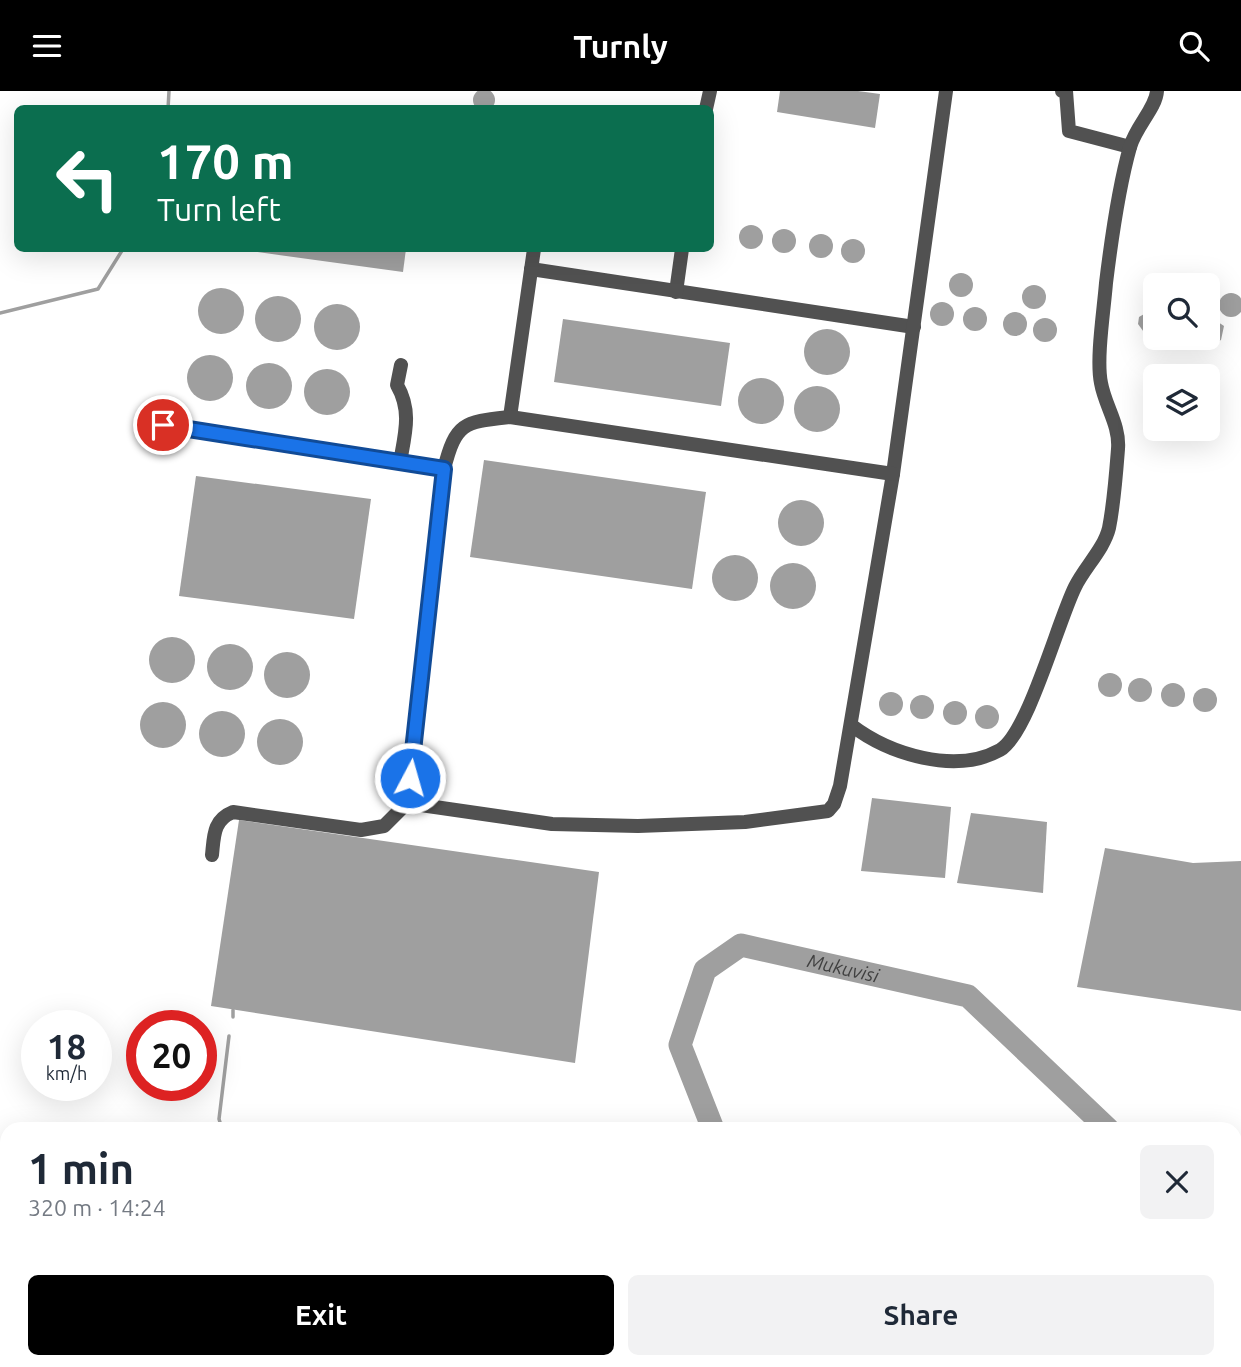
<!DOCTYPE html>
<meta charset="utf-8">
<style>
:root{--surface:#fff;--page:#f2f2f3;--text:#1f2937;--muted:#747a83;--accent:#000}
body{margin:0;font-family:Ubuntu,sans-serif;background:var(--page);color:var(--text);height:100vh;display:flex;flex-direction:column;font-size:26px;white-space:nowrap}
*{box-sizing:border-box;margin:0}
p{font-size:23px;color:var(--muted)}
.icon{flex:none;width:38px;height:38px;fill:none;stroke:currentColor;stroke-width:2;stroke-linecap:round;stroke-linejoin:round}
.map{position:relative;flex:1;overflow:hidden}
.side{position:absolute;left:0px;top:1031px;width:1242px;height:247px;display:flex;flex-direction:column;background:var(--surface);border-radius:21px 21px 0 0;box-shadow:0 7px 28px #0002}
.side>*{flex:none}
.guide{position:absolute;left:14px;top:14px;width:700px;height:147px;border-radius:10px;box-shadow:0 7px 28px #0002;background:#0b6e4f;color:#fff;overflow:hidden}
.tools{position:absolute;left:1143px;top:182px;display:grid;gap:14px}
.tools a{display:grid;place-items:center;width:77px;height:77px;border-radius:10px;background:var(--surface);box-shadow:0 7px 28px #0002;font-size:35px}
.speed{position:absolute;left:21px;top:919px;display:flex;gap:14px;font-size:35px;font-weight:700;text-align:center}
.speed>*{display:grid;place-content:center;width:91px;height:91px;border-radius:50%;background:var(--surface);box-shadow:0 7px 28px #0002;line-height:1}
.speed small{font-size:18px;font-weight:400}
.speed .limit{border:10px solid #d22;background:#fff;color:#111}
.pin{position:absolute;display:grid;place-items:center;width:60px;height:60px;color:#fff;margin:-30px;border:4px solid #fff;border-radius:50%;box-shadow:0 2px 7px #0007}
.me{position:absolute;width:77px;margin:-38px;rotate:6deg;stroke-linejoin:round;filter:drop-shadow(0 0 5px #0008)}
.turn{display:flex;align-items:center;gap:24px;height:147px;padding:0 28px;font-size:32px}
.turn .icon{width:91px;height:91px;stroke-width:2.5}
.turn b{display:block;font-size:49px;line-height:60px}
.round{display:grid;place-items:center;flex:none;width:74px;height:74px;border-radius:10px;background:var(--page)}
.overview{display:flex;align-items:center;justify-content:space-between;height:119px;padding:0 28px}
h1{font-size:42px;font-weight:600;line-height:52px}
.action{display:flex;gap:14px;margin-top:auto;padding:14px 28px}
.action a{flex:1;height:80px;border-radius:10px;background:var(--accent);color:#fff;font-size:28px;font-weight:600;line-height:80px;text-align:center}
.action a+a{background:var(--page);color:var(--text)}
header{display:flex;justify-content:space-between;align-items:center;height:91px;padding:0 28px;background:var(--accent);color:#fff;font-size:32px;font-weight:600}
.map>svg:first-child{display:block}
.water{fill:#9f9f9f}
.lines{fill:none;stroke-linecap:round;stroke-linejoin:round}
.stream{stroke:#9f9f9f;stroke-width:3.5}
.river{stroke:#9f9f9f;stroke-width:23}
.path{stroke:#737373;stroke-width:2.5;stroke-dasharray:2 3.5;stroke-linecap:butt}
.minor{stroke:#515151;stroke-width:14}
.route-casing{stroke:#114b97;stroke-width:18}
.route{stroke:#1a73e8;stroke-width:12}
.labels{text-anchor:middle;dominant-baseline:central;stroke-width:5;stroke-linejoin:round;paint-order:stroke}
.water-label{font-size:19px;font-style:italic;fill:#404040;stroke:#fff}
</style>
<header><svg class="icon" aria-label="menu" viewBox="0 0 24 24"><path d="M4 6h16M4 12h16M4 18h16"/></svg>Turnly<svg class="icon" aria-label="search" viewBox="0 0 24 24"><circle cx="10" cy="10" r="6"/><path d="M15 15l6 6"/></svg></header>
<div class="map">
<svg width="1241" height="1276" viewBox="0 0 1241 1276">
<rect width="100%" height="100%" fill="#fff"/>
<g class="water">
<circle cx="484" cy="9" r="11"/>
<path d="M780,0H858L880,3L875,37L777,21Z"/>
<circle cx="751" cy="146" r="12"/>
<circle cx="784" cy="150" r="12"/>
<circle cx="821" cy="155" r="12"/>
<circle cx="853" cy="160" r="12"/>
<path d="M235,158H406L403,181Z"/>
<circle cx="961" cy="194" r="12"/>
<circle cx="1034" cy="206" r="12"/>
<circle cx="221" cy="220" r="23"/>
<circle cx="1231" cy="214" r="12"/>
<circle cx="278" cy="228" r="23"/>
<circle cx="942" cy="223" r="12"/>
<circle cx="337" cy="236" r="23"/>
<circle cx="975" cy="228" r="12"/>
<path d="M1151,219L1155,220V243L1146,244L1138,233L1139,226Z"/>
<circle cx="1015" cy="233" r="12"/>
<circle cx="1045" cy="239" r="12"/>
<path d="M1212,227L1224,235L1221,249L1215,252L1201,247H1208V228Z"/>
<path d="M563,228L730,252L721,315L554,291Z"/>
<circle cx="827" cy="261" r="23"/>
<circle cx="210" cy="287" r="23"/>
<circle cx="269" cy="295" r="23"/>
<circle cx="327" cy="301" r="23"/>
<circle cx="761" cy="310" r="23"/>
<circle cx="817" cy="318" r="23"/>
<path d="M484,369L706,401L692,498L470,466Z"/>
<path d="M196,385L371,408L354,528L179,505Z"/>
<circle cx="801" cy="432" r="23"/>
<circle cx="735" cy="487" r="23"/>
<circle cx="793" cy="495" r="23"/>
<circle cx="172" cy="569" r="23"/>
<circle cx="230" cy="576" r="23"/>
<circle cx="287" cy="584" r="23"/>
<circle cx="1110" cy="594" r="12"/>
<circle cx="1140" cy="599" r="12"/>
<circle cx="1173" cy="604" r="12"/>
<circle cx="1205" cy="609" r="12"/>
<circle cx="891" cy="613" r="12"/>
<circle cx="922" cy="616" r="12"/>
<circle cx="955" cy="622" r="12"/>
<circle cx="163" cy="634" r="23"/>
<circle cx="987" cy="626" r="12"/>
<circle cx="222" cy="643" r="23"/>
<circle cx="280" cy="651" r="23"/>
<path d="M872,707L951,716L945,787L861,780Z"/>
<path d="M971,722L1047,731L1043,802L957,792Z"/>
<path d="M239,729L599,781L575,972L211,915Z"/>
<path d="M1105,757L1193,772L1241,770V920L1077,896Z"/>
</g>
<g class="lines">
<g class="stream">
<path d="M168,18L169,0"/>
<path d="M0,222L98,198L123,158"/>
<path d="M233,926V919"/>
<path d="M222,1038L219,1028L229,945"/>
</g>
<g class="river">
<path id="s1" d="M713,1038L680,954L705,879L741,854L968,905L1108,1038"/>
<path d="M1236,1123L1241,1122"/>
<path d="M0,1189H7"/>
</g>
<g class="path">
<path d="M1236,1244L1241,1238"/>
<path d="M1208,1276L1213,1270"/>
</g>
<g class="minor">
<path d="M1062,0H1066L1069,40L1130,56"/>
<path d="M706,18L710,0"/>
<path d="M531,178L914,236"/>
<path d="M676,201L682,158"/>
<path d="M510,326L534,158"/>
<path d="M163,334L444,378"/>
<path d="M400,371C405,343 412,320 397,294L401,274"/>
<path d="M851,634C889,663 955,684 1000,659C1028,643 1058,530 1075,496C1084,477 1104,458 1109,437C1114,412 1116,384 1118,358C1120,334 1105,315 1101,292C1096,268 1104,218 1106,192C1111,151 1119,95 1130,56C1136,35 1156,17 1157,0"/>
<path d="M407,712L552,733L638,735L745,731L828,720L834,713L840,695L893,383L946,0"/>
<path d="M212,764C214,745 213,729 233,721L361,739L384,735L407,712L444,378C456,331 464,331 510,326L893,383"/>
</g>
</g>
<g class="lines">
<g class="route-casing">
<path id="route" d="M163,334L444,378L410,687"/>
</g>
<use href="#route" class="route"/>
</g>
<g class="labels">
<g class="water-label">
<text stroke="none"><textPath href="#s1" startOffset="318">Mukuvisi</textPath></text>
</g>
</g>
</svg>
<div class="tools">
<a><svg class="icon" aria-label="search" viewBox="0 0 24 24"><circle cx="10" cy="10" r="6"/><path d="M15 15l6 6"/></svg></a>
<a><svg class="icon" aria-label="layers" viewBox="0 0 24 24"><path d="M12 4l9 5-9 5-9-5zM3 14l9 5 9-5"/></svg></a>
</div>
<div class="speed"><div>18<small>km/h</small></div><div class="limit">20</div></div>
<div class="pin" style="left:163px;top:334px;background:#d93025"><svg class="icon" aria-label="arrive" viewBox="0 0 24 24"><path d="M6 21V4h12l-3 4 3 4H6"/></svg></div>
<svg class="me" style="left:410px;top:687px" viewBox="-20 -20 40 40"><circle r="17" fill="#1a73e8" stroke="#fff" stroke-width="3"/><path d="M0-11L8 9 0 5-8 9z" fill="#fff"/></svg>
<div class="guide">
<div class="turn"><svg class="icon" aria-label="left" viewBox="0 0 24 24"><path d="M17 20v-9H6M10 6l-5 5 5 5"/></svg><div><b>170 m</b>Turn left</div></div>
</div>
<section class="side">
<div class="overview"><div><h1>1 min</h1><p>320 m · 14:24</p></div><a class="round"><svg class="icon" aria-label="close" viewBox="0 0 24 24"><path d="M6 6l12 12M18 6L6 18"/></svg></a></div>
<div class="action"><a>Exit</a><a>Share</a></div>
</section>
</div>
